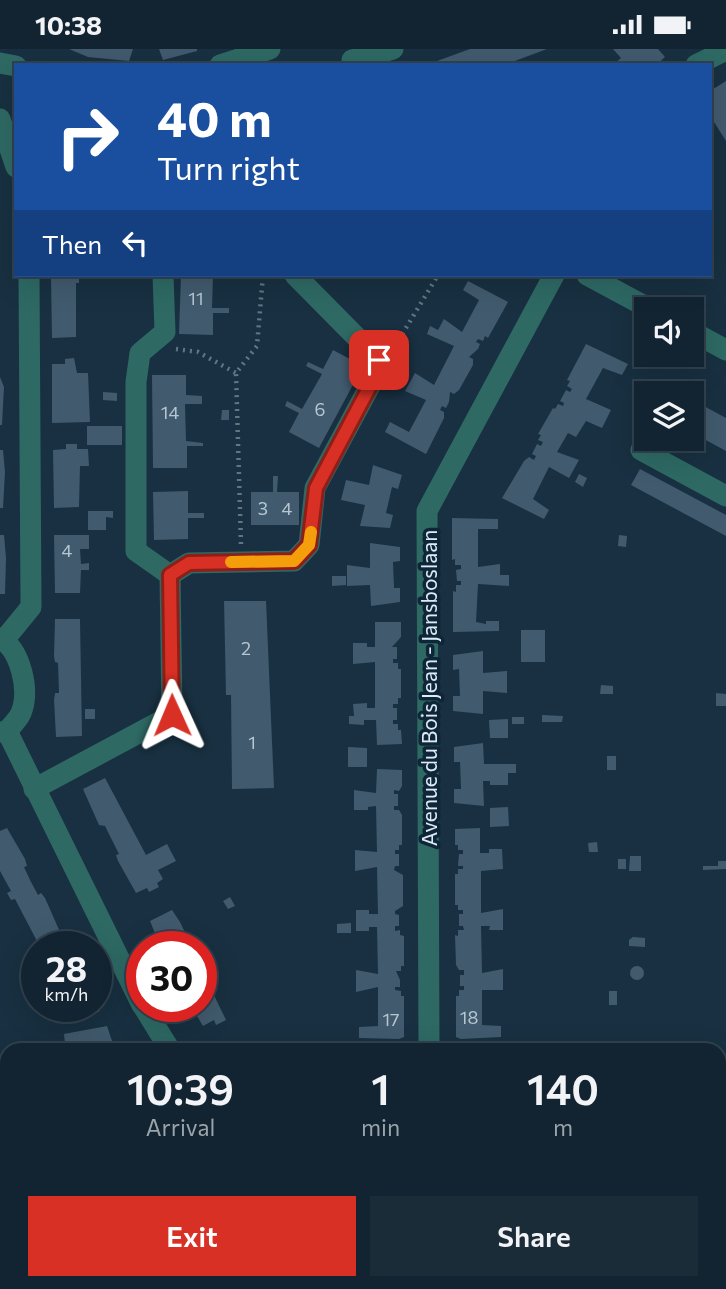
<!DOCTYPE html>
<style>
:root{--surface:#122431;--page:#1b2c39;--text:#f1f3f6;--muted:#9ca4ab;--line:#31414d;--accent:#d93025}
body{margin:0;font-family:Commissioner,sans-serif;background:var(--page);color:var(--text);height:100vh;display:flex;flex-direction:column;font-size:26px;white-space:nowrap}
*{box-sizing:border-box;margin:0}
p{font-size:23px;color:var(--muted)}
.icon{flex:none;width:38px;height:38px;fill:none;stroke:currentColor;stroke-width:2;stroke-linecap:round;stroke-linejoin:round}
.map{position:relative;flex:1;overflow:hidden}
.sheet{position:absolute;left:0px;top:994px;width:726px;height:247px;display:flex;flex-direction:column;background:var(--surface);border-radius:21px 21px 0 0;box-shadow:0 7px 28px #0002,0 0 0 2px var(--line)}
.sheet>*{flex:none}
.banner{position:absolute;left:14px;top:14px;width:698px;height:214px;border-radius:0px;box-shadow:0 7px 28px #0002,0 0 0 2px var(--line);background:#1a4fa0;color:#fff;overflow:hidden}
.fabs{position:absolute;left:634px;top:248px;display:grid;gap:14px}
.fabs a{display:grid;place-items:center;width:70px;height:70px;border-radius:0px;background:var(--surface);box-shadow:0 7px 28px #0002,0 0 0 2px var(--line);font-size:35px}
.speed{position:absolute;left:21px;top:882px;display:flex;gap:14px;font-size:35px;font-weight:700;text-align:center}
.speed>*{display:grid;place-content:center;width:91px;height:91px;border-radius:50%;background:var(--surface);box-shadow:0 7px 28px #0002,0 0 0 2px var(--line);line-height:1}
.speed small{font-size:18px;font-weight:400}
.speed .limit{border:10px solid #d22;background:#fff;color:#111}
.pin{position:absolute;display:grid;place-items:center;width:60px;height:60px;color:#fff;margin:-30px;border-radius:14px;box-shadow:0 4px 10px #0006}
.me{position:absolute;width:77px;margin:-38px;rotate:359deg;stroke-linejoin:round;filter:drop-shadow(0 0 5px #0008)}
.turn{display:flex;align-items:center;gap:24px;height:147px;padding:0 28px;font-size:32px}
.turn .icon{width:91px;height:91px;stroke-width:2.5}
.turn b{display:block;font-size:49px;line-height:60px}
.then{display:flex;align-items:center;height:66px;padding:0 28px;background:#0003;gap:14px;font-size:26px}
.eta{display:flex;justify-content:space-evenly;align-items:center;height:119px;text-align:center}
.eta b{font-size:42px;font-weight:600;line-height:49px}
.cta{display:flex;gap:14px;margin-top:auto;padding:14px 28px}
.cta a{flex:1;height:80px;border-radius:0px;background:var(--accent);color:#fff;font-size:28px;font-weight:600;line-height:80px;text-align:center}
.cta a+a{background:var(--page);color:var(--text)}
.status{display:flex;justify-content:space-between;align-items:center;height:49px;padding:0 35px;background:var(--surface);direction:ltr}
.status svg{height:19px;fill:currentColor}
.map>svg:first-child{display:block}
.green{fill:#254b39}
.building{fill:#415a6d}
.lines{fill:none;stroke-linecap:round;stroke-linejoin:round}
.path{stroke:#617685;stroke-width:4.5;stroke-dasharray:2 5;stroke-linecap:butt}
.minor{stroke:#2e6964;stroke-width:21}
.major{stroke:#3aa097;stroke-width:21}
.route-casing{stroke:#8d1f18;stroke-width:18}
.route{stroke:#d93025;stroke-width:12}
.slow{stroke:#f59e0b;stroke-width:12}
.labels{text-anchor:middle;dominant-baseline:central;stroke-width:7;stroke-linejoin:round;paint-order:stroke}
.number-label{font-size:18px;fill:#b6c7d4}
.street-label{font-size:21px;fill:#ddebf7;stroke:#0e2637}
</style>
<div class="status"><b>10:38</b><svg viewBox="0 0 49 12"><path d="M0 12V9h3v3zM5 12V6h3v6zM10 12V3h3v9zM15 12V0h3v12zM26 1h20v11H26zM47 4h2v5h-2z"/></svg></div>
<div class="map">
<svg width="726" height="1240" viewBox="0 0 726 1240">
<rect width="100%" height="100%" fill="#183041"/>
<path class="green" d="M7,1160V1234H302L307,1240H0V1161Z"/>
<g class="building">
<path d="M69,0H133L129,12L88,8Z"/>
<path d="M159,0H197V2L163,11Z"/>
<path d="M470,0H547L504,16H426Z"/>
<path d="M613,0H658L665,8L656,16H613L621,9Z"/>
<path d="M726,32V92L714,73L710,75V42Z"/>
<path d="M59,226H79V234H76V288L52,289L51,229H59Z"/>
<path d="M181,226H213L212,259H229V264H213V286L179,285Z"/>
<path d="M468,232L508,253L488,289L485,287L483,292L478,290L476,293L480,295L478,300L469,308L473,310V316L459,341L454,345L450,343L449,353L446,359L442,357L440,361L444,363V369L426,405L385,383L390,373L409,383L426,351L405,342L415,324L434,336L454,297L427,285L430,277L438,281L444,270L462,283L479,251L463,241Z"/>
<path d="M586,295L628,315L622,326L603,319L586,350L611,361L602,379L586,372L576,388L568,384L557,403L579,411L569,429L549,418L533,450L549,461L544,470L502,449L524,412L529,408L534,411L536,407L532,405L537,395L541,397L543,393L538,391L541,386L538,385L553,359L555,360L558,355L563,357L564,354L560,352L566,341L570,343L572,340L567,337L570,332L567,331Z"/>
<path d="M333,301L363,317L319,399L289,383L299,364L285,357L287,352L302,360L322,325L306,317L308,313L323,320Z"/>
<path d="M74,309L77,324H88L90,373L52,374V315H65V310Z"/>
<path d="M152,326H186V346L202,347V355H185L186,392L203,394V397H187V419H153Z"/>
<path d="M0,328L4,338L2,376H0Z"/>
<path d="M660,333L671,339L668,345H654Z"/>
<path d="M103,343L117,344V352L103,351Z"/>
<path d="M691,350L726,369V402L691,383Z"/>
<path d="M222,361H229V371H221Z"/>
<rect x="87" y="377" width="35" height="19"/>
<path d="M66,395H77V400H88L89,417H80L79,458L54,459L53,401L66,400Z"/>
<path d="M0,401H3L5,423L3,459H0Z"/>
<path d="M373,416L402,426L398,440L392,438L386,464L393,466L390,479L360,477L365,456L341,451L346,431L369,436Z"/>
<path d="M640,420L726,466V487L631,436Z"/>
<path d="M579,425L587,429L583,438L575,433Z"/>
<path d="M273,427H278L277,443H299V476H251V443H273Z"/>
<path d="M188,442V464H204V469H188V490L154,491L153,443Z"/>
<path d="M88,462H113V469L106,468V481H88Z"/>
<path d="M452,469L498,470V480H478V518L500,515V526H509V537L478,535L476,573L486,575V572H499V582L453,583V542L456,543V536H461V532H457L456,521L461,520V516H455V510L452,511Z"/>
<path d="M0,486H4L6,509L5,545H0Z"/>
<path d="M54,486H89V500H80L81,515L89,514V521H81L80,544H55Z"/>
<path d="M619,486L627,487L626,498L618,497Z"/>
<path d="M370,494L400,498V512L393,513L394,539H400V553L371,557L370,536L347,537V516L370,519Z"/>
<path d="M332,527H346V536L332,537Z"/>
<path d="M224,552H266L274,739L232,740L231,646H226Z"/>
<path d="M55,570H80L82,687L56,688L54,651L55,644H59L58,614L55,613L54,607Z"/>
<path d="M375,573H401V588L392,598H397V610H393V614H398V620H401V649H398V655H393V659H397V671H393V675H398V681H401L402,695L377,696L376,671H364V676L349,675V667H354L353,655L367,654V659H375V613L353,615V594H367V598H375Z"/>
<rect x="521" y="581" width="24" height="32"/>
<path d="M483,602V624L507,622V644L483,642V665L453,662V647H460L459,620L453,621V606Z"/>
<path d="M601,636L613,637V645H600Z"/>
<path d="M716,644L726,645V657H716Z"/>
<rect x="85" y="660" width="10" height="10"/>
<path d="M542,666L563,667L562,673H542Z"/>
<rect x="512" y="668" width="12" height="7"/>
<path d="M508,670V689H490L489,671Z"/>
<path d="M483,694L484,715H516V724H508V736H490V732H483L484,757L454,754V740H461L460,713H454V698Z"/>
<path d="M348,698L367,699V718H348Z"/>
<rect x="607" y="707" width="9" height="14"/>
<path d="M377,720L402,721V737L399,742L394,741V745H398V757H394V761H399L402,766V796H399V801H395V805H399V817H395L394,821L403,826V857L395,862V865L399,866V877H395V882L400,881V886L404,887V917H401V922H396L400,931V938H395V941L401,942V947H404V988L399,990L359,989V978L378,977V938L356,943V921L378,925L377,878H369V882H356V861H369V865H378L377,818L355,822V801L377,803L376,757L368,758V761H354V741L376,744Z"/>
<path d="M105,729L146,806L167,795L176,812L158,821L163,830L157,834L159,838L149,843L147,839L136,844L118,812L116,806L119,805L105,777L99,776L83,740Z"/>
<path d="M508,758L509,777L490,778V759Z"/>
<path d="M7,779L25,810L27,817L24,818L31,833L38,846L41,844L45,849L60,883L38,894L15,850L11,851L7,844L11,842L0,822V782Z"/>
<path d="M480,779V804H489V800H502L503,820L481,822V864L503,860V881H489L490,877H481L482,924L503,920V941H482V976L501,977V988L461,990L456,988V947H459V941H464V937H460V926H464V921H459L456,916L455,886L458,887V881H464L463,877H459V865H463V861H458V856H455V825H458V820H463V817H458L459,805H463V801H458V796H455V780Z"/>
<path d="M597,793L598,803H589L588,794Z"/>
<path d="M630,807H641V822H629Z"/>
<rect x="618" y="810" width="8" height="10"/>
<path d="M718,812H726V820L703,821V817H718Z"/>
<path d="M230,848L235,857L228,860L223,852Z"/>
<path d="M172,861L180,873L192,898H162L159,894L150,872Z"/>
<path d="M351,874V884H337V875Z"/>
<path d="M633,888L645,889V898L629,897V891Z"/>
<circle cx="637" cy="924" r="7"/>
<path d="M201,919L226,971L216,976L214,971L203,977L191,957H201Z"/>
<rect x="609" y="942" width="8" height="14"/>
<path d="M68,957H97L100,962L78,973Z"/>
<path d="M107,977L115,1001H56V996L65,995L64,985Z"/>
<rect x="383" y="1234" width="19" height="6"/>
<rect x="458" y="1234" width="26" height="6"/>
</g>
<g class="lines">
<g class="path">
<path d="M395,297L438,226"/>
<path d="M176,300L198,303L236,324"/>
<path d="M241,495L236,324L257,297L263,226"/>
<path d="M125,1001L144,995"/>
<path d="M719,1017L726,1016"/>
<path d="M0,1065L7,1063"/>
</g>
<g class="minor">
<path d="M352,11L393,0"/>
<path d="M0,14L16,17"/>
<path d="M220,16L270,0"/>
<path d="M696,16L726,1"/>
<path d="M0,70L16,118"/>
<path d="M587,226L652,261"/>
<path d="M691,282L726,301"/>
<path d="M641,401L726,447"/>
<path d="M170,526L189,514L294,512L309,496L315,439L379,320V311L295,226"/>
<path d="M0,589C21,601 30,642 21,664C18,671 11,677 7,682L0,683"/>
<path d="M4,591L31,558L29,226"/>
<path d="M7,682L142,956"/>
<path d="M34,740L172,666L170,526L136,502V333L140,304L165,283L163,226"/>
<path d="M143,957L170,1001"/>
<path d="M429,1001L427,462L554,226"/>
<path d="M334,1234L340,1240"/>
<path d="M429,1240V1234"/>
</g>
<g class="major">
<path d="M719,1049H726"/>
<path d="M719,1089H726"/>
<path d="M0,1095L7,1093"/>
<path d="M0,1137L7,1135"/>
</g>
</g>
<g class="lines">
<g class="route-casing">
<path id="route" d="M172,666L170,526L189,514L294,512L309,496L316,439L379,320V311"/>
</g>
<use href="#route" class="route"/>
<path class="slow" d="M231,513L294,512L309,496L311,483"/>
</g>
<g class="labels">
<g class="number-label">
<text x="196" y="249">11</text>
<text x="320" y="360">6</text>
<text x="170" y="363">14</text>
<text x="263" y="459">3</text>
<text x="287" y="459">4</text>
<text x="67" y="501">4</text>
<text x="246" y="599">2</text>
<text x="252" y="693">1</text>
<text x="469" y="968">18</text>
<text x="391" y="970">17</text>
</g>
<g class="street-label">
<text transform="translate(428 639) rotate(-90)">Avenue du Bois Jean - Jansboslaan</text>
</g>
</g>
</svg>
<div class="fabs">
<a><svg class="icon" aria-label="sound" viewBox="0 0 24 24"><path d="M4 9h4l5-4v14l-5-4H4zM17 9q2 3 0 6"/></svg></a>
<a><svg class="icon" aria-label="layers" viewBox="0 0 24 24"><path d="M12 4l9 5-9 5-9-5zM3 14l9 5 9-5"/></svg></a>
</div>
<div class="speed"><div>28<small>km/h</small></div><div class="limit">30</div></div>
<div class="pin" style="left:379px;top:311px;background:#d93025"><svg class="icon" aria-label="arrive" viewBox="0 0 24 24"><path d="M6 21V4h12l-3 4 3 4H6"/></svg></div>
<svg class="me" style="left:172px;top:666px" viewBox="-20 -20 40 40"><path d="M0-17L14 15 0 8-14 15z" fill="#d93025" stroke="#fff" stroke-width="4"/></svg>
<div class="banner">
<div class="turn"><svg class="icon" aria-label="right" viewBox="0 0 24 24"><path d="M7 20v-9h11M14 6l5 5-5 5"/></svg><div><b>40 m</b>Turn right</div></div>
<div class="then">Then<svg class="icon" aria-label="left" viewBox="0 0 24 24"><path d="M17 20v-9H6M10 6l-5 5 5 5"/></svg></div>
</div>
<section class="sheet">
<div class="eta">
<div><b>10:39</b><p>Arrival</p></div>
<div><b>1</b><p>min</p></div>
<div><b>140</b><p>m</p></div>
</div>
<div class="cta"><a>Exit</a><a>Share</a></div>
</section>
</div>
